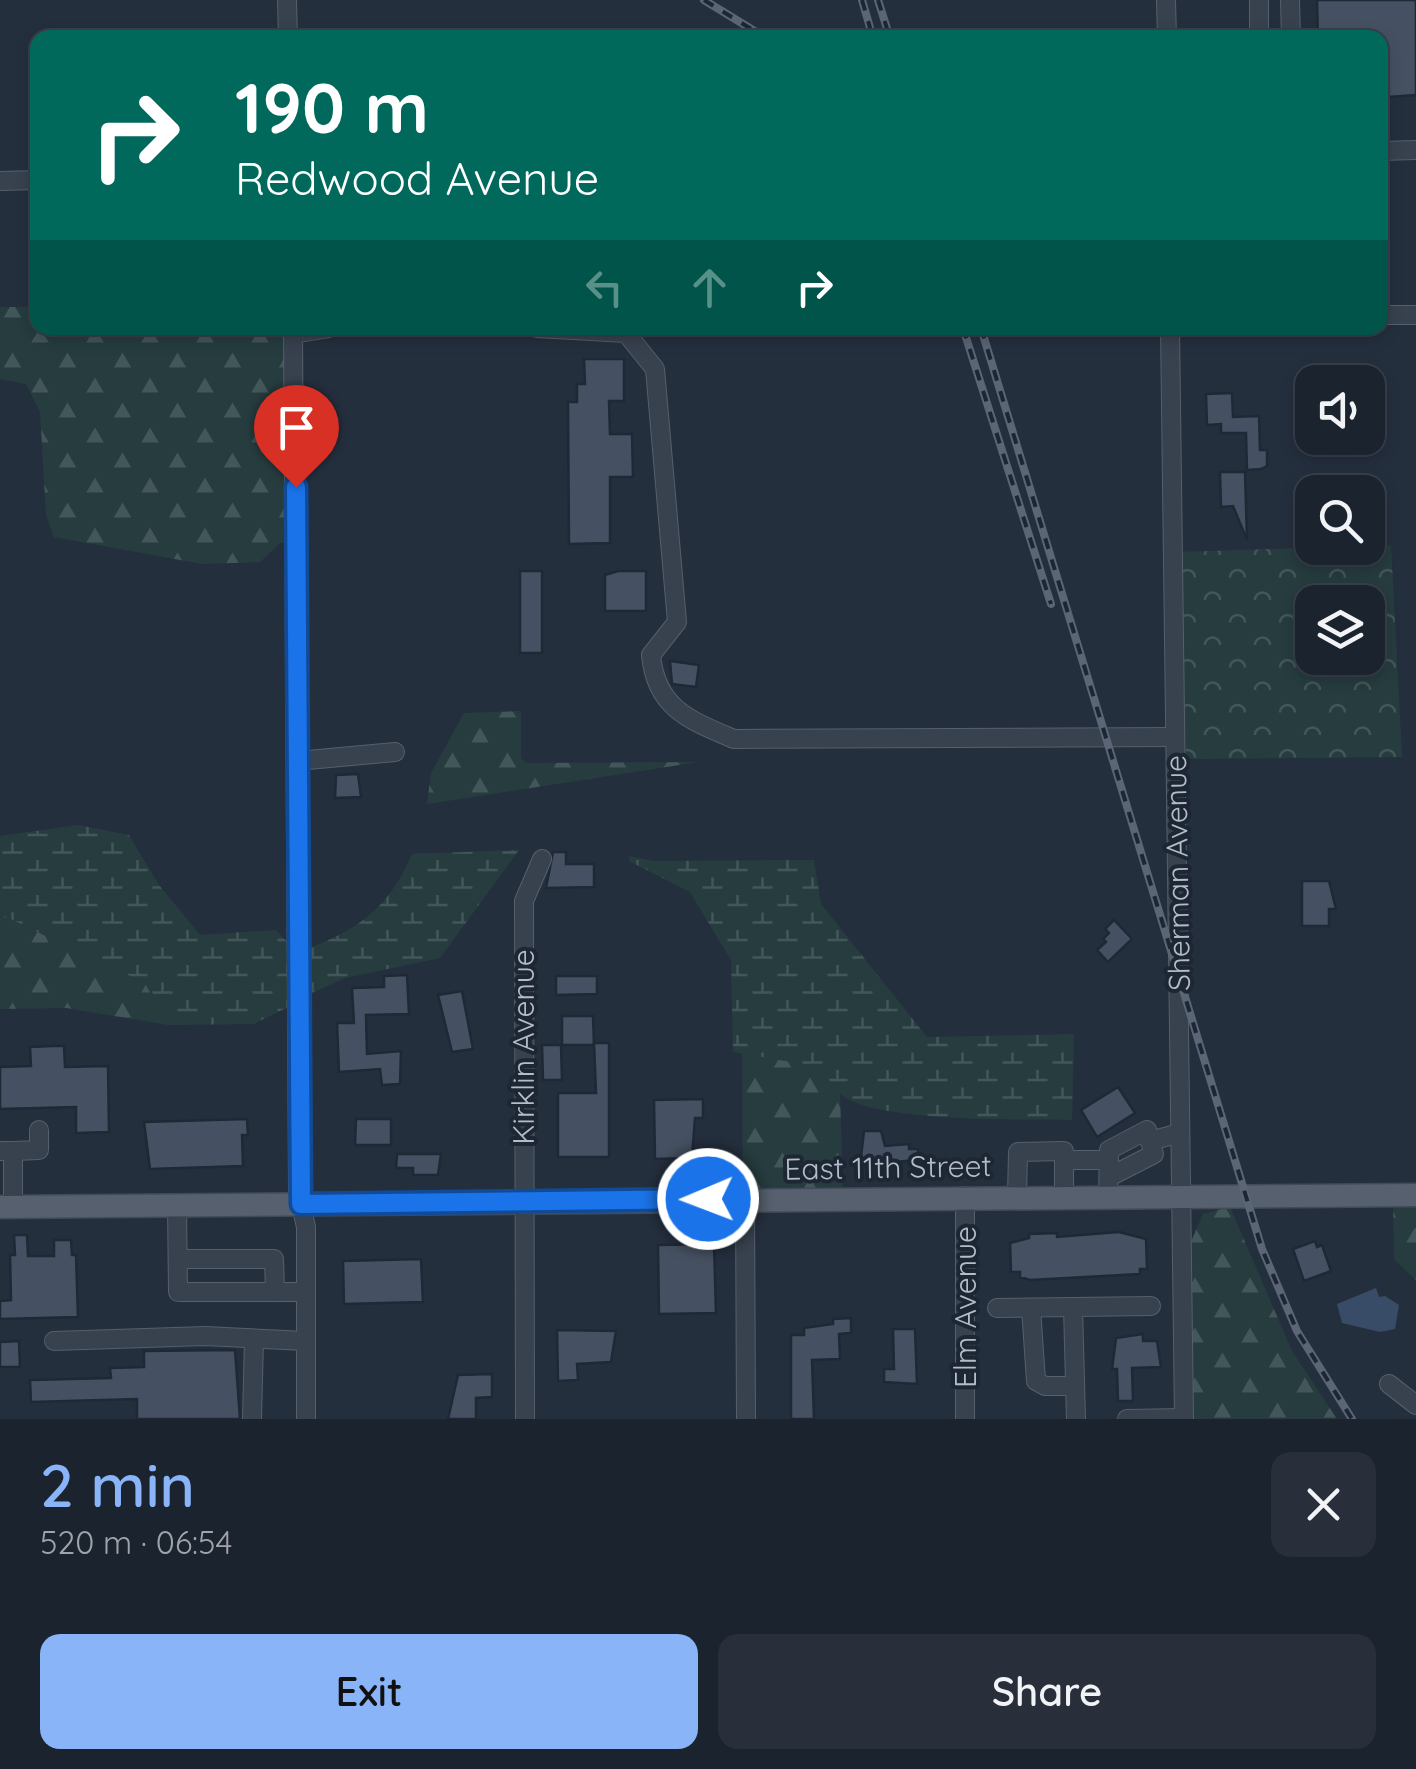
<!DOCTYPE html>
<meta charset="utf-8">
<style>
:root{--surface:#1b232e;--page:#282f3a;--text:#f1f3f6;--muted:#a0a4aa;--line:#39404a;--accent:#8ab4f8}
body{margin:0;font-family:Quicksand,sans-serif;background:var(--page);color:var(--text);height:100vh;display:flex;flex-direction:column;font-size:38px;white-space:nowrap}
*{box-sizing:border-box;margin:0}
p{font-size:32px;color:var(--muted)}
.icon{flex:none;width:55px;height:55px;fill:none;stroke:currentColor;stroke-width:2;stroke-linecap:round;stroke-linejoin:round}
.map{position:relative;height:1419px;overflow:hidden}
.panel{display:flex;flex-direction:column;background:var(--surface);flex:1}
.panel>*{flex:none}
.top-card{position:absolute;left:30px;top:30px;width:1358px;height:305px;border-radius:20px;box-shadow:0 5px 15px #0003,0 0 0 2px var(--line);background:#00695c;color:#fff;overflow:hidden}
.fabs{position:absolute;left:1295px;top:365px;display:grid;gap:20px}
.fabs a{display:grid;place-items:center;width:90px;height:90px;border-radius:20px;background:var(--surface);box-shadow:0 5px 15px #0003,0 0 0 2px var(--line);font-size:50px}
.pin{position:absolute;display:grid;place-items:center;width:85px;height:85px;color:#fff;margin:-102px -42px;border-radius:50% 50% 50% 0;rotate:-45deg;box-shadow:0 0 10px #0007}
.pin .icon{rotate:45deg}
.me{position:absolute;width:110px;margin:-55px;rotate:269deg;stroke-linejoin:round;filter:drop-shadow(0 0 8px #0008)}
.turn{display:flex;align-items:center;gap:35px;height:210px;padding:0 40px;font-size:45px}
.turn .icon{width:130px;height:130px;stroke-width:2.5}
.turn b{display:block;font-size:70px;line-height:85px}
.lanes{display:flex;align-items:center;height:95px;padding:0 40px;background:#0003;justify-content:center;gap:50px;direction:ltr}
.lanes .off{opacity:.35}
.round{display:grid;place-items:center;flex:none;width:105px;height:105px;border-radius:20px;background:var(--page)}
.headline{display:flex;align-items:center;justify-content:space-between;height:170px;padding:0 40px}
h1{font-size:60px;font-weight:600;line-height:75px;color:var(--accent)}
.action{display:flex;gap:20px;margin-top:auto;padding:20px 40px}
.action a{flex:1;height:115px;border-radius:20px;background:var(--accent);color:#111;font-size:40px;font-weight:600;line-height:115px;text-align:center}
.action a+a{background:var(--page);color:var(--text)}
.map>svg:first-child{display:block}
.forest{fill:url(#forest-firs)}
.wetland{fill:url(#wetland-marsh)}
.park{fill:url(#park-crowns);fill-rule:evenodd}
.water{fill:#394c67}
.building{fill:#455162;stroke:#1f2835;stroke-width:2.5}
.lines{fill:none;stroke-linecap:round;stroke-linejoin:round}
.minor-casing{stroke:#565f6c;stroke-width:20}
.major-casing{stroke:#414a57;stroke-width:25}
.minor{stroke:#38414e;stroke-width:18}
.major{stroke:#56606e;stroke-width:22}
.rail-casing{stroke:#5a6575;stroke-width:8}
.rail{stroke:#1d2633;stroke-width:4;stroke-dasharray:11;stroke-linecap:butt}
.route-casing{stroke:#114b97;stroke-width:25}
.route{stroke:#1a73e8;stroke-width:18}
.labels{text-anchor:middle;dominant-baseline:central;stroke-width:8;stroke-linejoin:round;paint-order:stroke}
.street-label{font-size:30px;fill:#b4bcc9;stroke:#1d2633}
</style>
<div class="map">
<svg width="1416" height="1419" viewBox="0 0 1416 1419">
<defs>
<pattern id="forest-firs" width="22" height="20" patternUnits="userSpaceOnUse" patternTransform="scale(2.5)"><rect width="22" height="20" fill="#263c3f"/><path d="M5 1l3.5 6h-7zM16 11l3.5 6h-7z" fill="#435659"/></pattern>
<pattern id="wetland-marsh" width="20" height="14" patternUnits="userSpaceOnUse" patternTransform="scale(2.5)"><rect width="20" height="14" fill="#263c3f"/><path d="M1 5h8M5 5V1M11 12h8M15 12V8" fill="none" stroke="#435659"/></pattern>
<pattern id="park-crowns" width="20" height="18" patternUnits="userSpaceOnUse" patternTransform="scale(2.5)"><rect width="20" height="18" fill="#263c3f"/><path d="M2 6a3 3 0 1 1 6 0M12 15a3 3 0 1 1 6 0" fill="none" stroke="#435659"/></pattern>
</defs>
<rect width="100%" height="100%" fill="#242f3e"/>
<g class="forest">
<path d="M0,307H37L38,328H285L288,543H280L260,562L202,564L54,537L46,515L40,412L26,384L0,379Z"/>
<path d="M521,711V758L526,763L699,762L427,804L431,773L464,713Z"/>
<path d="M0,914L145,983L169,1025L66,1008L0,1009Z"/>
<path d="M742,1052L821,1067L840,1095L843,1189L743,1190Z"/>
<path d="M1230,1207L1292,1351L1337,1419H1190V1244L1203,1214Z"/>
<path d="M1393,1207H1416V1280L1394,1259Z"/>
</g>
<g class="wetland">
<path d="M78,825L129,835L159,885L200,935L276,930L290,945V1006L254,1024L169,1025L145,983L0,914V836Z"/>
<path d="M519,850L440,958L345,978L305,996V950C359,929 388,909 412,854Z"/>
<path d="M629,856L654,861L814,860L821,904L927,1037L1074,1034L1072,1120C1027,1119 869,1123 839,1093C832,1086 827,1075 821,1067L733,1052L731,960L690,892L629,861Z"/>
</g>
<path class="park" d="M1391,545L1402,757L1186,759L1179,552ZM1312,602H1368V658H1312Z"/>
<path class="water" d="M1376,1288L1379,1297L1385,1296L1399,1305L1395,1329L1380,1332L1342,1323L1337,1304Z"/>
<g class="building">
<path d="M1317,0H1416V95L1388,97L1387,92H1380V38H1318Z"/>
<path d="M584,359H624V401H609L610,434H632L633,477H610V543L569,544L568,402H577V384H585Z"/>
<path d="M1232,393L1233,417L1259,416L1260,450H1267V466L1261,469L1247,470L1246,433H1221V424L1207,425L1206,394Z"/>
<path d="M1220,472H1245L1247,540L1233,506L1221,507Z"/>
<rect x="520" y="571" width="22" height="82"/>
<path d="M618,571H646V611H605V575Z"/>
<path d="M670,661L699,665L696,687L672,684Z"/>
<path d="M358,774L361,797L335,798L336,775Z"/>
<path d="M553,852H566V864H594V887L546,888Z"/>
<path d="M1302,881H1329L1336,909H1329V926H1302Z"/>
<path d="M1114,920L1132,939L1108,962L1097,950L1106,942L1103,939L1109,933L1105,929Z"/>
<path d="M407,975L409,1014L366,1015L367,1054L401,1051L400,1084L382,1085L380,1069L339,1072L337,1023H354L352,988L384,987V976Z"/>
<path d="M556,976H597V994L556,995Z"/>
<path d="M462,991L473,1049L452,1052L438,995Z"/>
<path d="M562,1016H593L594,1045H562Z"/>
<path d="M594,1043H609V1157H558V1093H596Z"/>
<path d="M542,1045H561L562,1080H543Z"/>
<path d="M53,1046H64L65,1067L108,1066L109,1132L76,1133V1107L0,1109V1067L31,1066L30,1047Z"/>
<path d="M1118,1087L1135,1113L1097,1137L1081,1110Z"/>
<path d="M703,1099V1118H695L692,1158L655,1159L654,1100Z"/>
<path d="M247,1119L248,1135H242L243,1166L150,1169L144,1122Z"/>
<path d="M356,1119H391V1145H355Z"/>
<path d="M864,1131H881L885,1146L909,1144V1149H918V1160L860,1165Z"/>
<path d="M397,1154H441L438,1175H413V1168H396Z"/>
<path d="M1119,1232L1146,1239L1147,1269H1140V1274L1030,1280L1020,1277V1272H1011L1010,1243L1029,1238V1234L1057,1233V1237Z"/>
<path d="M14,1235H27L28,1256H54V1240H71L72,1255H76L78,1317L0,1319V1301L11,1300L10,1255H15Z"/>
<path d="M1315,1241L1317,1247L1322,1245L1331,1271L1304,1281L1293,1249Z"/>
<path d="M714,1244L716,1313L659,1314L658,1245Z"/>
<path d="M421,1259L423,1302L344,1304L343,1261Z"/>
<path d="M851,1318V1333L839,1334L840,1359L812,1360L814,1419H791V1335H804V1328L833,1324V1319Z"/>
<path d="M893,1329H915L917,1384L884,1382V1369H894Z"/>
<path d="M557,1330L616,1331L611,1362L577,1364L578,1380L558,1381Z"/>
<path d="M1143,1334V1341H1157L1161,1367L1132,1368L1133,1401H1118L1117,1369H1112L1116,1338Z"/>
<path d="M19,1341L20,1367H0V1342Z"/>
<path d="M235,1350L240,1419H137V1399L31,1402L30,1380L111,1378L110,1368L144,1367V1351Z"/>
<path d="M492,1374V1397L476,1398V1419H448L458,1375Z"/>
</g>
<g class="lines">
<g class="minor-casing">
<g id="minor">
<path d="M287,0L288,38"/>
<path d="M1166,0L1167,38"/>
<path d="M1259,0V38"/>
<path d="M1290,0L1291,38"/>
<path d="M1380,151L1416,150"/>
<path d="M0,181L38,180"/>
<path d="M1380,315H1416"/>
<path d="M293,328L298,1191L306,1227V1419"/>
<path d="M537,328L626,333L655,369L677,622L651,655C656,708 689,720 734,739L1175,737"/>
<path d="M1170,328L1184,1419"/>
<path d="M293,334L329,328"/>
<path d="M297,761L395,752"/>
<path d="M0,1151H13V1207"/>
<path d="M13,1151L39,1150V1130"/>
<path d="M1064,1160H1109"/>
<path d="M1109,1177L1154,1154L1150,1141"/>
<path d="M965,1196V1419"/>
<path d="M1017,1196L1018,1152L1064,1151V1196"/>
<path d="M1108,1196L1109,1150L1147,1130L1150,1141L1180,1133"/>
<path d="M745,1198L746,1419"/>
<path d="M177,1205L178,1292H305"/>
<path d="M178,1259H274L275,1292"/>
<path d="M997,1308L1073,1307"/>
<path d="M1031,1308L1036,1381L1045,1386H1075"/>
<path d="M54,1341L205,1336L305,1341"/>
<path d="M1389,1384L1416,1405"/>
<path d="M252,1419L254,1339"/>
<path d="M525,1419L524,901L542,859"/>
<path d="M1076,1419L1073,1307L1151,1306"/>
<path d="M1127,1419L1184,1418"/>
</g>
</g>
<g class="major-casing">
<path id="major" d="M0,1207L1416,1195"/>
</g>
<use href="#minor" class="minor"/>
<use href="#major" class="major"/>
<g class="rail-casing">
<g id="rail">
<path d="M704,0L766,38"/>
<path d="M862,0L873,38"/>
<path d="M878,0L890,38"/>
<path d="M963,328L1051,604"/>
<path d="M981,328L1262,1249L1297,1331L1352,1419"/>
</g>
</g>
<use href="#rail" class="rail"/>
</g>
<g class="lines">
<g class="route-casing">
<path id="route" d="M296,487L301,1204L708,1199"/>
</g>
<use href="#route" class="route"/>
</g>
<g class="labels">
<g class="street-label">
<text transform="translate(1177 873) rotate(-91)">Sherman Avenue</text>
<text transform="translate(523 1047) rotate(-90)">Kirklin Avenue</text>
<text transform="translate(888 1167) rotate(-1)">East 11th Street</text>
<text transform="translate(965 1307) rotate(-90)">Elm Avenue</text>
</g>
</g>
</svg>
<div class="fabs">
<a><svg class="icon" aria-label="sound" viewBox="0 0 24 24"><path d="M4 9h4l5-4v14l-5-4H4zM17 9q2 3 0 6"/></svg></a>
<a><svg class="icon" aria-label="search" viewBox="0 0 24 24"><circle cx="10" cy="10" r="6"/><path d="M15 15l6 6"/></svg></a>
<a><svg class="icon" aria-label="layers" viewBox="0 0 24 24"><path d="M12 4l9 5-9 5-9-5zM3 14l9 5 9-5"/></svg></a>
</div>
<div class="pin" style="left:296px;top:487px;background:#d93025"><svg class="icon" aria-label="arrive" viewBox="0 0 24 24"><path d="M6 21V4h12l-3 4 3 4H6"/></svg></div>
<svg class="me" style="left:708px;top:1199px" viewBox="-20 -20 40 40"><circle r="17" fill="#1a73e8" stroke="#fff" stroke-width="3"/><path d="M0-11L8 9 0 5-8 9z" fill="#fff"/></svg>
<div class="top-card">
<div class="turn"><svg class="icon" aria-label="right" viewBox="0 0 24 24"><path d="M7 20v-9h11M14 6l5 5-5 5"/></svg><div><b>190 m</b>Redwood Avenue</div></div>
<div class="lanes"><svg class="icon off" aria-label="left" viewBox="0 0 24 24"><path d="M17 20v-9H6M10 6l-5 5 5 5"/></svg><svg class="icon off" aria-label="ahead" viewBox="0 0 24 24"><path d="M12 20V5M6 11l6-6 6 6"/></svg><svg class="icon" aria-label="right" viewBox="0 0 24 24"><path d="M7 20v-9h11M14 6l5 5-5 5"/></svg></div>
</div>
</div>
<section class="panel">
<div class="headline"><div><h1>2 min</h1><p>520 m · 06:54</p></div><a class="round"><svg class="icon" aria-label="close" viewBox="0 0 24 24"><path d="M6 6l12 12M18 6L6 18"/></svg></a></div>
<div class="action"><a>Exit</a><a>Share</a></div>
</section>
